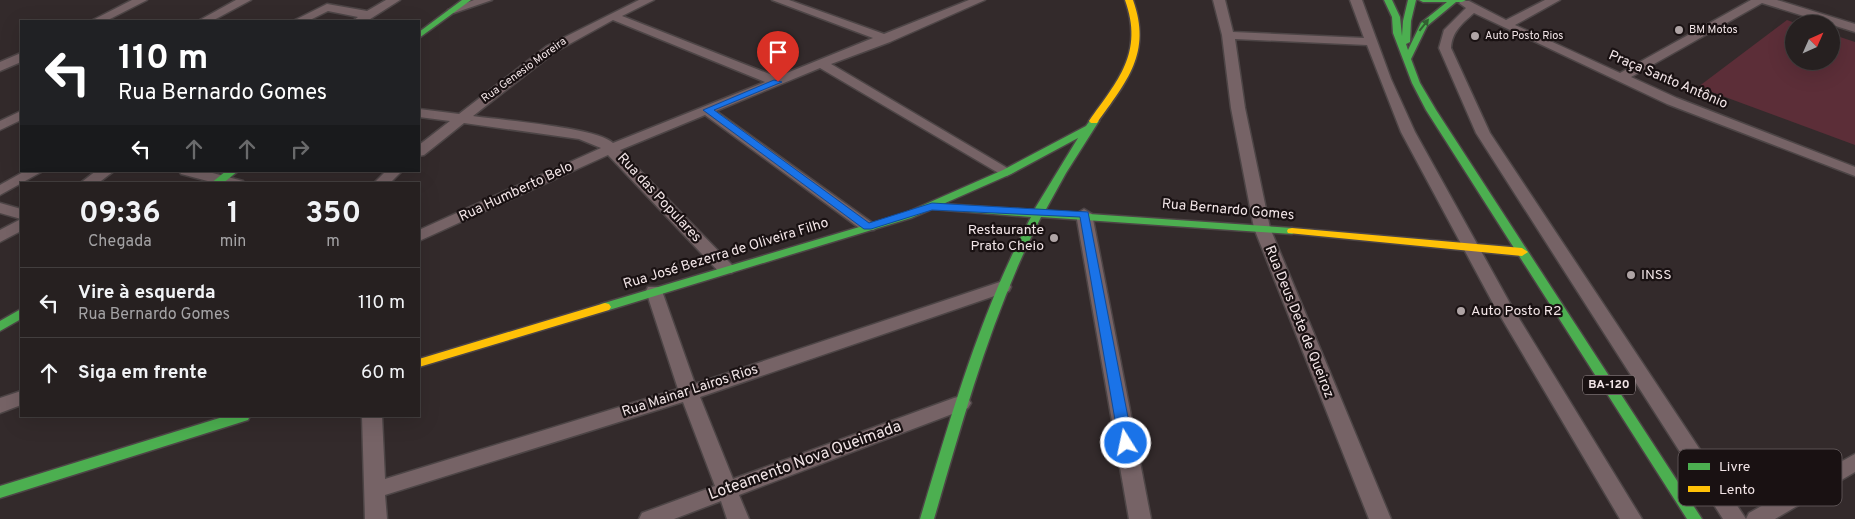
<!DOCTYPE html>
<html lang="pt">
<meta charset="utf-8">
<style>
:root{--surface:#262020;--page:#322d2d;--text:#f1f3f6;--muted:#a4a3a5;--line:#423e3e}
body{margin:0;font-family:Overpass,sans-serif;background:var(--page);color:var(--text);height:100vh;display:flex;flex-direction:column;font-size:19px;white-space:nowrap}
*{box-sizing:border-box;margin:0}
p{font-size:16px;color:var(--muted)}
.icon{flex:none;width:28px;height:28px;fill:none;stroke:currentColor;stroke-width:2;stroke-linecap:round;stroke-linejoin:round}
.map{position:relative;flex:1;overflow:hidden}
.sheet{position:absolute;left:20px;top:182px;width:400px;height:235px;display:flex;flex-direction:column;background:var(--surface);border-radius:0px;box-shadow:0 5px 20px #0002,0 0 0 1px var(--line)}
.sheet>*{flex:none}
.hud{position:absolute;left:20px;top:20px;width:400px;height:152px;border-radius:0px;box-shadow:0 5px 20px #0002,0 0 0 1px var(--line);background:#202124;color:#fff;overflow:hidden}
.needle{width:32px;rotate:45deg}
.buttons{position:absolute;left:1785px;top:15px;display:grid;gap:10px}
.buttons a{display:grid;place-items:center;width:55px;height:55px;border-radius:50%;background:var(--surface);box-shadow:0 5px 20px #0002,0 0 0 1px var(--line);font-size:25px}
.pin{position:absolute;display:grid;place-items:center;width:42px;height:42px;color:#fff;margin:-51px -21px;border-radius:50% 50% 50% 0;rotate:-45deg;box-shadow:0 0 5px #0007}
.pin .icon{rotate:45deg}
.me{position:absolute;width:55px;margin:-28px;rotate:350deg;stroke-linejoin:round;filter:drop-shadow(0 0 4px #0008)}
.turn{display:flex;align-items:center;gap:18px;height:105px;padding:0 15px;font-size:22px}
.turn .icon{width:65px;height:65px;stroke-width:2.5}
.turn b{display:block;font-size:35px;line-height:42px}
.lanes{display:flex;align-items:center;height:48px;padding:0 15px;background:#0003;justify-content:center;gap:25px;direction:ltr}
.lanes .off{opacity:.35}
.eta{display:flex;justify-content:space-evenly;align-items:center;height:85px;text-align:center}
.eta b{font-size:30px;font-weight:700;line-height:35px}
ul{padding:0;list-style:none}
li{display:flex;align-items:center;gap:15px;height:70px;padding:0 15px;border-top:1px solid var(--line)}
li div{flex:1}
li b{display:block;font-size:19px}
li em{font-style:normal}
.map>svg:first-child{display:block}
.green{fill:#5c2e38}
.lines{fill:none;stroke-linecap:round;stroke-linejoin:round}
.street-casing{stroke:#4d4546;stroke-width:3}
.fast-casing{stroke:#4d4546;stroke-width:3}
.slow-casing{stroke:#4d4546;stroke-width:3}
.street{fill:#766366;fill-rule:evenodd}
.fast{fill:#4caf50;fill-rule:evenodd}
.slow{fill:#ffc107;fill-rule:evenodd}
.oneway{fill:#326031}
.route{fill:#1a73e8;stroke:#114b97}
.poi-dot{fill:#afa4a5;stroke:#191112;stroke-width:2}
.labels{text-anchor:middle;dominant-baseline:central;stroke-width:4.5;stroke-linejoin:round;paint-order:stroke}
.far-poi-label{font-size:11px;fill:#f2e5e7;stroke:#191112;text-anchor:start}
.far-street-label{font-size:11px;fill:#f2e5e7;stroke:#191112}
.shield{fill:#191112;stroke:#b1a5a7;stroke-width:1}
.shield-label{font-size:12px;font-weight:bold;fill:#f2e5e7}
.street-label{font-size:14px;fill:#f2e5e7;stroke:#191112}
.poi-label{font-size:14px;fill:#f2e5e7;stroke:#191112;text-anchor:start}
.near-street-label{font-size:16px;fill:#f2e5e7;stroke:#191112}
.key{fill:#191112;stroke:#5a5152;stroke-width:1}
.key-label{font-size:14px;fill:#f2e5e7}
</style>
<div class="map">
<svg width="1855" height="519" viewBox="0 0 1855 519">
<rect width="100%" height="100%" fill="#332a2b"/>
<path class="green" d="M1787,20L1798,24H1794V61H1831V34L1855,42V145L1698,87Z"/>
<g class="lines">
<g class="street-casing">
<g id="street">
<path d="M132,0H147L106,21H91Z"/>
<path d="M236,0H251L212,21H198Z"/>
<path d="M386,0H400L367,21H353L358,17L328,11L308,21H293L327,4L367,11Z"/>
<path d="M474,0H492L454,13L448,10Z"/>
<path d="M639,0H654L622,16L777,77L873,38L772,0H789L884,34L969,0H985L890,42L831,64L1014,172L1007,176L1002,175L820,68L716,111L874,224L876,227L874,230H862L705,115L620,150L732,265L734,269L732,273H720L608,155L419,241V230L601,148L579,139L464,123L424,155L419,156V145L450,121L419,117V109L459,114L547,46ZM613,20L765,82L613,143C597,127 499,120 473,116L555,52Z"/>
<path d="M1213,0H1225L1233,32L1364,38L1350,0H1362L1391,79L1415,132L1512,307L1642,519H1620L1495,307L1401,132L1367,45L1235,39L1245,108L1270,228L1391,519H1369L1254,228L1231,108L1222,35Z"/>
<path d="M1545,0H1560L1515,25L1620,73L1751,0H1777L1855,24V32L1762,3L1631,77L1677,98L1855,167V176L1667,104L1474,13C1463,23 1452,31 1451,48L1490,133L1746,519H1723L1476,133L1439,48L1444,30L1466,8L1459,3L1461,1H1469L1506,20Z"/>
<path d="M21,53V62L0,71V62Z"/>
<path d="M21,111V120L0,130V121Z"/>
<path d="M25,171H43L0,195V185Z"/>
<path d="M96,171H114L97,184H79Z"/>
<path d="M179,171H205L243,181L245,184H219L181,174Z"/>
<path d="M386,171H402L389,184H373Z"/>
<path d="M0,203L21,209V219L0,213Z"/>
<path d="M1084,209L1092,214L1151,519H1129L1076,214Z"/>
<path d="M21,219V231L0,242V230Z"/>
<path d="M1003,281L1009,283L1011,287L1009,291L700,397L733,479L954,398L961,396L968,398L971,403L968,408L739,495L749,519H727L721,501L674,519H639L642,513L715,486L683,402L385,495L387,519H365L362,416H382L385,479L678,389L646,291L648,287H660L662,291L695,384Z"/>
<path d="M21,391V405L0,413V398Z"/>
<path d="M1855,454V472L1775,519H1746L1749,513Z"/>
</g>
</g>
<g class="fast-casing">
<g id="fast">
<path d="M462,0H471L419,38V32Z"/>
<path d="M1384,0H1392L1400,17L1402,36L1403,21L1408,0H1416L1411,21L1410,42L1406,44L1408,50L1421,23L1447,2H1423L1419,0H1466L1462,2H1456L1427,26L1411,59L1420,83L1436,110L1702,519H1687L1426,110L1412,83L1393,33L1392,17Z"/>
<path d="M1094,118L1099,121L1066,173L1045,211L1292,228L1297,231L1292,234L1041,217C992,313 964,416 934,519H920C951,416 980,313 1031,217L932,209L911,218L609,310H601L599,307L601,304L903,214L1003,170L1086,126L1091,119ZM1078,138L1034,210L943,204L1011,174Z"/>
<path d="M226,171H238L222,184H210Z"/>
<path d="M21,309V319L0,331V321Z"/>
<path d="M226,416H250L248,420L0,498V486Z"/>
</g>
</g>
<g class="slow-casing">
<g id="slow">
<path d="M1125,0H1133C1152,53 1127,81 1097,123H1091L1089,121C1118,80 1144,53 1125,0Z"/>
<path d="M1292,228L1522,248L1528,252L1522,256L1288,233L1287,231L1288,229Z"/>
<path d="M605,303L609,304L611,307L609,310L419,367V359Z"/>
</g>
</g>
<use href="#street" class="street"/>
<use href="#fast" class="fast"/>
<use href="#slow" class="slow"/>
</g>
<defs><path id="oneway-solid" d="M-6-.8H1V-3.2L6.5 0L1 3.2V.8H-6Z" transform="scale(1.25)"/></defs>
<use class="oneway" href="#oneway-solid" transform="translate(1424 25) rotate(-52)"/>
<path class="route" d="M774,80L782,82L714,110L869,223L932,203L1088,212L1133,443L1131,447H1121L1119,443L1080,217L932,210L871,229H864L703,110Z"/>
<g class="poi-dot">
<circle cx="1679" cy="30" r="5"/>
<circle cx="1475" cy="36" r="5"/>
<circle cx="1054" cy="238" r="5"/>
<circle cx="1631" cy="275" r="5"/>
<circle cx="1461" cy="311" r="5"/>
</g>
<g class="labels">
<g class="far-poi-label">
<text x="1689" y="30">BM Motos</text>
<text x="1485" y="36">Auto Posto Rios</text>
</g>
<g class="far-street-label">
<text transform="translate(524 70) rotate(-36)">Rua Genesio Moreira</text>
</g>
<rect class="shield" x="1583" y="375.5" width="52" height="19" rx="4"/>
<g class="shield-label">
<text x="1609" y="385">BA-120</text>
</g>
<g class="street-label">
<text transform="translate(1668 80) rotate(23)">Praça Santo Antônio</text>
<text transform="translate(516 192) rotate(-25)">Rua Humberto Belo</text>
<text transform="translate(659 198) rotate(47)">Rua das Populares</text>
<text transform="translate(1228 210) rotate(5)">Rua Bernardo Gomes</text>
<text transform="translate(726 254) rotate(-17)">Rua José Bezerra de Oliveira Filho</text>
<text transform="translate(1299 322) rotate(68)">Rua Deus Dete de Queiroz</text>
<text transform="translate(690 391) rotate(-18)">Rua Mainar Lairos Rios</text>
</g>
<g class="poi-label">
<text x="1044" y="230" text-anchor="end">Restaurante<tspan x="1044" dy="16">Prato Cheio</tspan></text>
<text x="1641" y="275">INSS</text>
<text x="1471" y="311">Auto Posto R2</text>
</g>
<g class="near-street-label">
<text transform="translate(805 461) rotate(-20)">Loteamento Nova Queimada</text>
</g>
</g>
<rect x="1678" y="449" width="164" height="57" rx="8" class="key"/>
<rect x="1688" y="463" width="22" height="7" fill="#4caf50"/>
<rect x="1688" y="486" width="22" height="6" fill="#ffc107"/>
<g class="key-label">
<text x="1719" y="471">Livre</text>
<text x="1719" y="494">Lento</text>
</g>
</svg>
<div class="buttons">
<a><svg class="needle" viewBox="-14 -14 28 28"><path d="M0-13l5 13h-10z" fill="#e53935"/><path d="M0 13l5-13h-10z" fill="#a4a3a5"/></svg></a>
</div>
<div class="pin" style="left:778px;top:82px;background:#d93025"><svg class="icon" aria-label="arrive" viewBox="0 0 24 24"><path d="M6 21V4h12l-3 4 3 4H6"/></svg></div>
<svg class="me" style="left:1126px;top:443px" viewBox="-20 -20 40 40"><circle r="17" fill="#1a73e8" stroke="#fff" stroke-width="3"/><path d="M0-11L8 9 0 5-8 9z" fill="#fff"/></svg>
<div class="hud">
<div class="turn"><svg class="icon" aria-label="left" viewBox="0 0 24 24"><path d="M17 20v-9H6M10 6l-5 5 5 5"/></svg><div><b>110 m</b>Rua Bernardo Gomes</div></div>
<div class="lanes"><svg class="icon" aria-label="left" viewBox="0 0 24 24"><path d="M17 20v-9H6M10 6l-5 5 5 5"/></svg><svg class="icon off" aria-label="ahead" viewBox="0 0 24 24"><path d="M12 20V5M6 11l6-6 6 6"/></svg><svg class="icon off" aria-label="ahead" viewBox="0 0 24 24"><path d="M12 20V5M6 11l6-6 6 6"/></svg><svg class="icon off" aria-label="right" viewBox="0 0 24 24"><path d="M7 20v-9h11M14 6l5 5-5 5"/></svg></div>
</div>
<section class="sheet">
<div class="eta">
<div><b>09:36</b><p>Chegada</p></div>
<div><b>1</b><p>min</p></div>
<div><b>350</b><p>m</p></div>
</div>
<ul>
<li><svg class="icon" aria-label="left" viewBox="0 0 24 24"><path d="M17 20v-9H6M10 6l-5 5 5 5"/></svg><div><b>Vire à esquerda</b><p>Rua Bernardo Gomes</p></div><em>110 m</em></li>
<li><svg class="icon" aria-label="ahead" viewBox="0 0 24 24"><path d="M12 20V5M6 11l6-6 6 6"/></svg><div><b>Siga em frente</b></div><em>60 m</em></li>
</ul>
</section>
</div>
